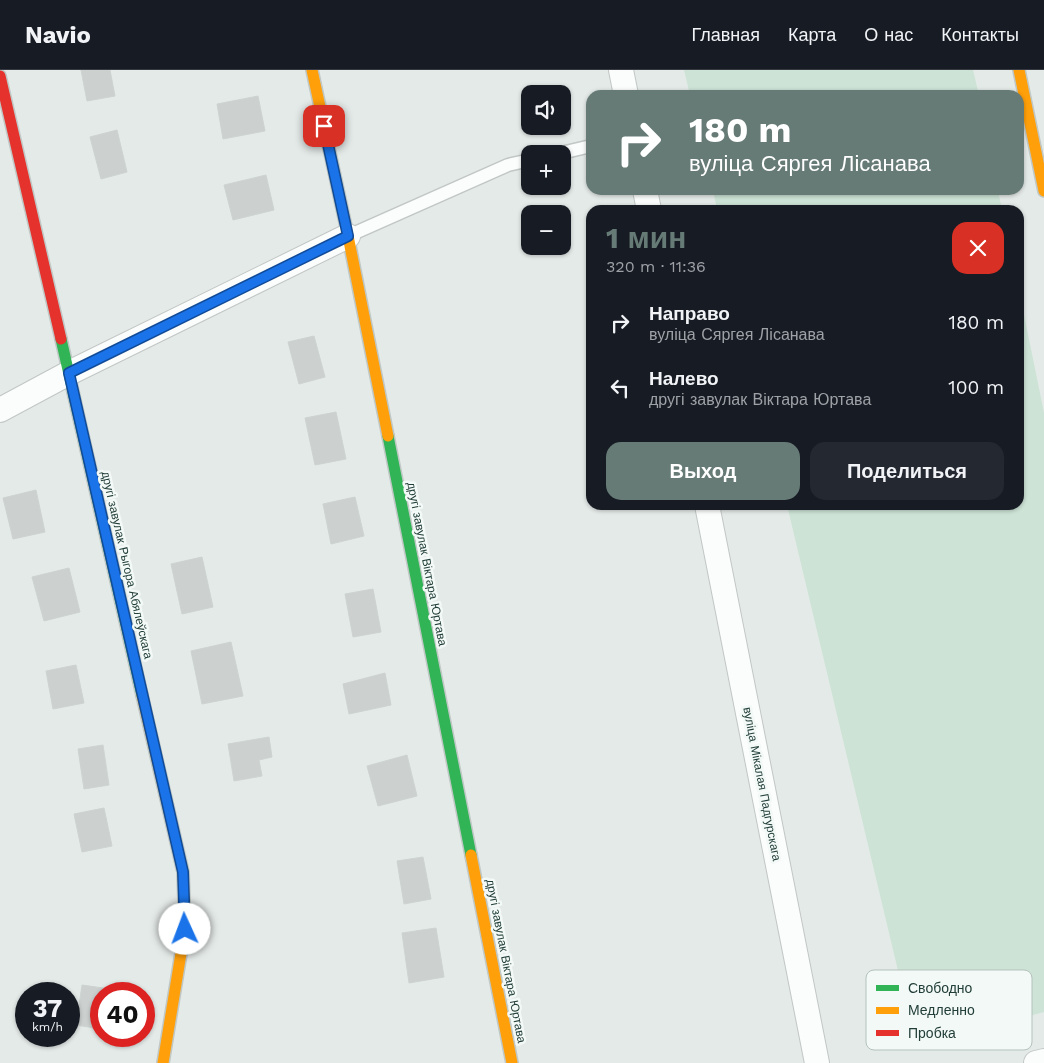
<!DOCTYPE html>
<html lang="ru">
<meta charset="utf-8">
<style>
:root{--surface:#171b24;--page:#242831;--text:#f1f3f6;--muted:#9ea1a6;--line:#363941;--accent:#667a76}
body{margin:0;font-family:"Work Sans",sans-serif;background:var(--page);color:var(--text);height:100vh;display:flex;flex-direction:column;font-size:19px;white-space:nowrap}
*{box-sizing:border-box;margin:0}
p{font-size:16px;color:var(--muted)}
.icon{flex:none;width:28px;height:28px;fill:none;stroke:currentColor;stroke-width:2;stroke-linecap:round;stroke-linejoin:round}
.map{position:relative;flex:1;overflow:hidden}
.panel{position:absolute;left:586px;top:135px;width:438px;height:305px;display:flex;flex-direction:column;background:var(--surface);border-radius:15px;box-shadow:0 1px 4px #0004}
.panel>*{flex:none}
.top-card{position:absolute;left:586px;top:20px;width:438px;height:105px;border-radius:15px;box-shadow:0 1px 4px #0004;background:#667a76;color:#fff;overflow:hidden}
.controls{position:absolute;left:521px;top:15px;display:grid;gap:10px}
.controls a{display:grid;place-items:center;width:50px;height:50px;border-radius:10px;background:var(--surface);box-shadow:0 1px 4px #0004;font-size:25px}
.speed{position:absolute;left:15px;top:912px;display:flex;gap:10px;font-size:25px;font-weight:700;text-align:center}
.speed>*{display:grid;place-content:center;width:65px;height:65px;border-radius:50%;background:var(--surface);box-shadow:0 1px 4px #0004;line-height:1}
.speed small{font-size:12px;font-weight:400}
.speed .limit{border:8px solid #d22;background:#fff;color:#111}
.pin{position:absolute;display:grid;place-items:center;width:42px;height:42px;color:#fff;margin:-21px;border-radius:10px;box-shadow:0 2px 8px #0006}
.me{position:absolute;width:55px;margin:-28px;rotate:358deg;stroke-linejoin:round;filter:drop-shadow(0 0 4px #0008)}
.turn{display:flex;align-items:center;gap:18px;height:105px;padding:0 20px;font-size:22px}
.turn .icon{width:65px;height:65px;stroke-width:2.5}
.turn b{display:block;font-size:35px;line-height:42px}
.round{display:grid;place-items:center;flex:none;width:52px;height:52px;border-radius:15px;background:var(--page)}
.summary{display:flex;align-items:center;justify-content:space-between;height:85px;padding:0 20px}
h1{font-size:30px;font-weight:700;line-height:38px;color:var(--accent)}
.button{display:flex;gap:10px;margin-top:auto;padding:10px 20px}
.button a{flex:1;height:58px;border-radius:15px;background:var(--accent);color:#fff;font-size:20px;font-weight:700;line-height:58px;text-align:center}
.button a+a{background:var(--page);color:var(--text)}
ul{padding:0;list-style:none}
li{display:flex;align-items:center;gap:15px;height:65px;padding:0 20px}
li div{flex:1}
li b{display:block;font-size:19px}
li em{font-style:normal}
header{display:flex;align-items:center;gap:30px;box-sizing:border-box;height:70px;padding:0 25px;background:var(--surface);border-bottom:1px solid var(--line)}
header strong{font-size:24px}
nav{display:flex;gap:28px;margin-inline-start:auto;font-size:18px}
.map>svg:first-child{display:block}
.green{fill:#cde3d6}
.building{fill:#ccd1cf;stroke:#cdd3d1}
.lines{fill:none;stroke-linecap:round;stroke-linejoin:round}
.lane-casing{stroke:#c1c7c5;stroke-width:15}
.street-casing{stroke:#c1c7c5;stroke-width:26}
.fast-casing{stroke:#c0c8c5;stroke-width:14}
.slow-casing{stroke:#c0c8c5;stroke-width:14}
.jam-casing{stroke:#c0c8c5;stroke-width:14}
.lane{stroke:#fbfcfc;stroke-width:12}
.street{stroke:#fbfcfc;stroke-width:24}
.fast{stroke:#30b455;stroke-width:11}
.slow{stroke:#ff9f0a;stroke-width:11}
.jam{stroke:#e5322d;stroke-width:11}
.route-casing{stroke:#114b97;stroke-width:12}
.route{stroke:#1a73e8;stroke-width:9}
.labels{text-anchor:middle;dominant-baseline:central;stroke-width:5;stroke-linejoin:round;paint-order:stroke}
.street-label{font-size:12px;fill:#223e39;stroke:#f3f9f6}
.key{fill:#f3f9f6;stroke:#b4c1bd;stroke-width:1}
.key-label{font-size:14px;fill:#223e39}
</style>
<header>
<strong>Navio</strong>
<nav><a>Главная</a><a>Карта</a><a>О нас</a><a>Контакты</a></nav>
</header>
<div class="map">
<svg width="1044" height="993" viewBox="0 0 1044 993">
<rect width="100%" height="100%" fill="#e4eae8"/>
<g class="green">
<path d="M684,0H973L979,25H690Z"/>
<path d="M713,120H998L1002,140H717Z"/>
<path d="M1019,220L1044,343V942L916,976L787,435H1019Z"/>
</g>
<g class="building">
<path d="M81,0H110L115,26L87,31Z"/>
<path d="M258,26L265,61L223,69L217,34Z"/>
<path d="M117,60L127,102L101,109L90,67Z"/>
<path d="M266,105L274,140L233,150L224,115Z"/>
<path d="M314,266L325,307L299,314L288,272Z"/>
<path d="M336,342L346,389L315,395L305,348Z"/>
<path d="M36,420L45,462L13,469L3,428Z"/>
<path d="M355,427L364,466L331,474L323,434Z"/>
<path d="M202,487L213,537L182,544L171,494Z"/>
<path d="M69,498L80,542L44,551L32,507Z"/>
<path d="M373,519L381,562L353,567L345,524Z"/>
<path d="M231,572L243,626L202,634L191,581Z"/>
<path d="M76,595L84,633L53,639L46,601Z"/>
<path d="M385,603L391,635L349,644L343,614Z"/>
<path d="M269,667L272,687L259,690L262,706L234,711L228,674Z"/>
<path d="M103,675L109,715L84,719L78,679Z"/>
<path d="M407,685L417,726L378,736L367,696Z"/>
<path d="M104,738L112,776L82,782L74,744Z"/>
<path d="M423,787L431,829L404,834L397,791Z"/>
<path d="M436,858L444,907L409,913L402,863Z"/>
<path d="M82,915L110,919V924H101V959L76,955Z"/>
</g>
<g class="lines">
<g class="lane-casing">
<g id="lane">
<path d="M557,84L591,76"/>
<path d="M348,166L508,95L530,90"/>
</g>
</g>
<g class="street-casing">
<g id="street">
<path d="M621,0L626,25"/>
<path d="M645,120L649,140"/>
<path d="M0,340L69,303L348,166"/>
<path d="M707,435L817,993"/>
<path d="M1036,993L1044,991"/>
</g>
</g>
<g class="fast-casing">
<g id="fast">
<path d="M61,269L142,625"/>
<path d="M388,366L471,785"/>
</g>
</g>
<g class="slow-casing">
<g id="slow">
<path d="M312,0L348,166L388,366"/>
<path d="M1019,0L1044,121"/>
<path d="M142,625L183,802L185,859L163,993"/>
<path d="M471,785L512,993"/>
</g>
</g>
<g class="jam-casing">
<path id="jam" d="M0,6L61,269"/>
</g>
<use href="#lane" class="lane"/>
<use href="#street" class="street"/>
<use href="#fast" class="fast"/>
<use href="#slow" class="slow"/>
<use href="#jam" class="jam"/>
</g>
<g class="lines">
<g class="route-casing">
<path id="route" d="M185,859L183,802L69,303L348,166L324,56"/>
</g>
<use href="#route" class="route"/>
</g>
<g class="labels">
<g class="street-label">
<text transform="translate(427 494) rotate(79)">другі завулак Віктара Юртава</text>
<text transform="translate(127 495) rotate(77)">другі завулак Рыгора Абялеўскага</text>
<text transform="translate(762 714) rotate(79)">вуліца Мікалая Падгурскага</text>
<text transform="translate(506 891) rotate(79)">другі завулак Віктара Юртава</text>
</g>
</g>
<rect x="866" y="900" width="166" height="80" rx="8" class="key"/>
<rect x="876" y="915" width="23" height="6" fill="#30b455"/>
<rect x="876" y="937" width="23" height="7" fill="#ff9f0a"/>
<rect x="876" y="960" width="23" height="6" fill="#e5322d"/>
<g class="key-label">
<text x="908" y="923">Свободно</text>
<text x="908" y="945">Медленно</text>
<text x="908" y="968">Пробка</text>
</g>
</svg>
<div class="controls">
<a><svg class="icon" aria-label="sound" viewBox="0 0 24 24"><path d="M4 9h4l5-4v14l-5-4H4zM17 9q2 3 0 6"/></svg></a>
<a>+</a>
<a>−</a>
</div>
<div class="speed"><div>37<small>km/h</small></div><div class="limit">40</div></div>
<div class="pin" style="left:324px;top:56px;background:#d93025"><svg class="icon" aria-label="arrive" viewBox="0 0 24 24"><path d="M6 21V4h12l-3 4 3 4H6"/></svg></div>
<svg class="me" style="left:185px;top:859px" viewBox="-20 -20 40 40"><circle r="19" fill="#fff"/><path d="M0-13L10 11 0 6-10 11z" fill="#1a73e8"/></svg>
<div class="top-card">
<div class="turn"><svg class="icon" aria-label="right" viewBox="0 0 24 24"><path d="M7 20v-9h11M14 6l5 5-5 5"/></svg><div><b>180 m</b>вуліца Сяргея Лісанава</div></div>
</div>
<section class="panel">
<div class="summary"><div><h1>1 мин</h1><p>320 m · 11:36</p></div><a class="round" style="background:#d93025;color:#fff"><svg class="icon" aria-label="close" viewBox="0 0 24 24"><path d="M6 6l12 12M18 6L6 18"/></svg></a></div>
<ul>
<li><svg class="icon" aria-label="right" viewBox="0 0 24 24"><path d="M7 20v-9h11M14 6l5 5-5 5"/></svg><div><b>Направо</b><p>вуліца Сяргея Лісанава</p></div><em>180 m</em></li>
<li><svg class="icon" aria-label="left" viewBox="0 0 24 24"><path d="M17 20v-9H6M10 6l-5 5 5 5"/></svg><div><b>Налево</b><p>другі завулак Віктара Юртава</p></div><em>100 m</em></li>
</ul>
<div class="button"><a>Выход</a><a>Поделиться</a></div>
</section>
</div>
